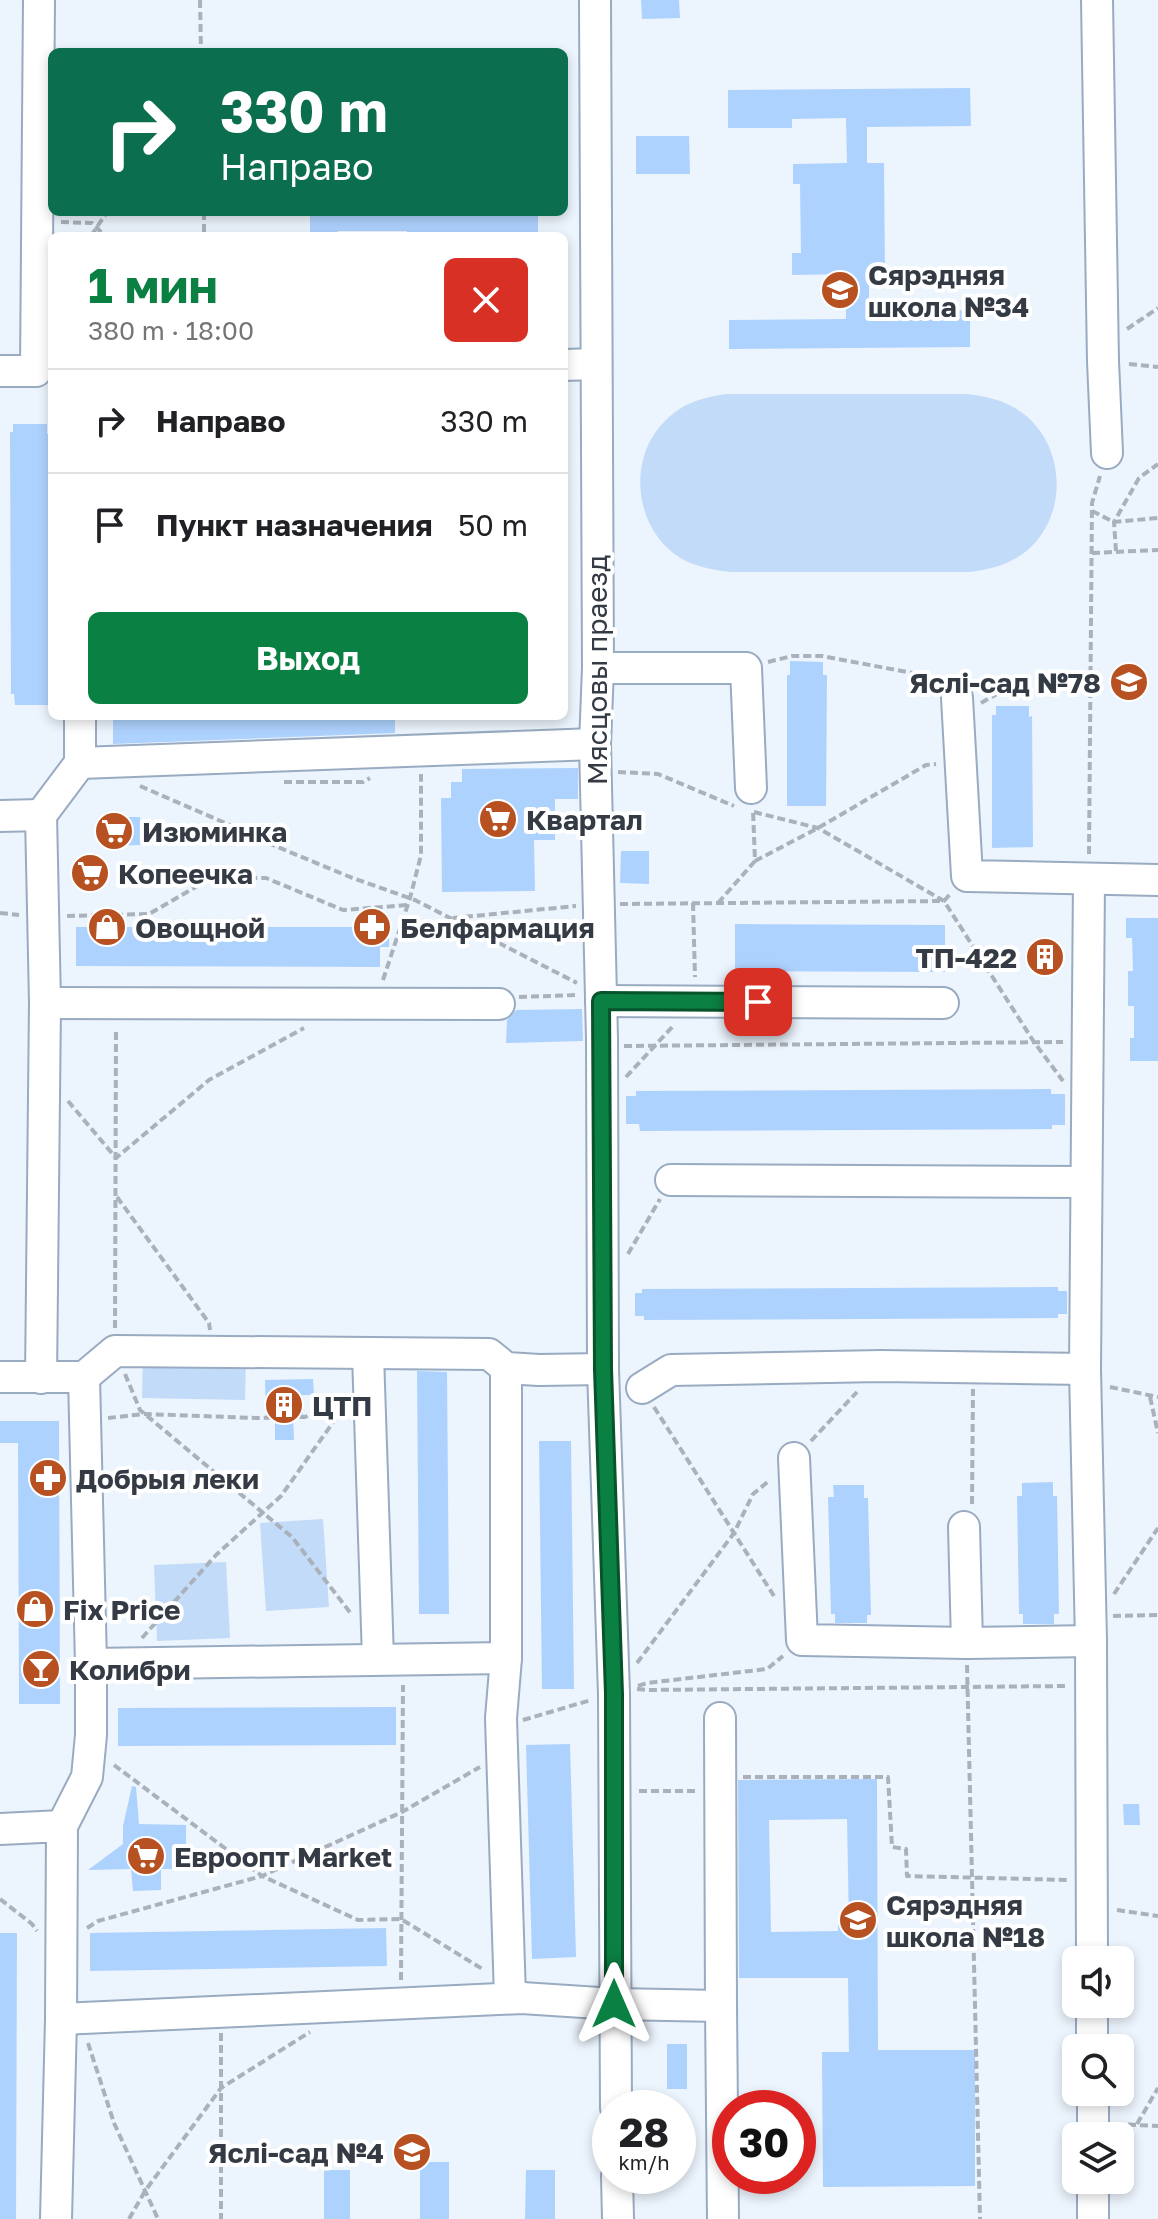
<!DOCTYPE html>
<html lang="ru">
<meta charset="utf-8">
<style>
:root{--surface:#fff;--page:#f6f6f6;--text:#202124;--muted:#757577;--line:#e0e0e0;--accent:#0b8043}
body{margin:0;font-family:"Golos Text",sans-serif;background:var(--page);color:var(--text);height:100vh;display:flex;flex-direction:column;font-size:30px;white-space:nowrap}
*{box-sizing:border-box;margin:0}
p{font-size:26px;color:var(--muted)}
.icon{flex:none;width:44px;height:44px;fill:none;stroke:currentColor;stroke-width:2;stroke-linecap:round;stroke-linejoin:round}
.map{position:relative;flex:1;overflow:hidden}
.panel{position:absolute;left:48px;top:232px;width:520px;height:488px;display:flex;flex-direction:column;background:var(--surface);border-radius:12px;box-shadow:0 4px 12px #0003}
.panel>*{flex:none}
.top-card{position:absolute;left:48px;top:48px;width:520px;height:168px;border-radius:12px;box-shadow:0 4px 12px #0003;background:#0b6e4f;color:#fff;overflow:hidden}
.buttons{position:absolute;left:1062px;top:1946px;display:grid;gap:16px}
.buttons a{display:grid;place-items:center;width:72px;height:72px;border-radius:12px;background:var(--surface);box-shadow:0 4px 12px #0003;font-size:40px}
.speed{position:absolute;left:592px;top:2090px;display:flex;gap:16px;font-size:40px;font-weight:700;text-align:center}
.speed>*{display:grid;place-content:center;width:104px;height:104px;border-radius:50%;background:var(--surface);box-shadow:0 4px 12px #0003;line-height:1}
.speed small{font-size:20px;font-weight:400}
.speed .limit{border:12px solid #d22;background:#fff;color:#111}
.pin{position:absolute;display:grid;place-items:center;width:68px;height:68px;color:#fff;margin:-34px;border-radius:16px;box-shadow:0 4px 12px #0006}
.me{position:absolute;width:88px;margin:-44px;rotate:0deg;stroke-linejoin:round;filter:drop-shadow(0 0 6px #0008)}
.turn{display:flex;align-items:center;gap:28px;height:168px;padding:0 40px;font-size:36px}
.turn .icon{width:104px;height:104px;stroke-width:2.5}
.turn b{display:block;font-size:56px;line-height:68px}
.round{display:grid;place-items:center;flex:none;width:84px;height:84px;border-radius:12px;background:var(--page)}
.overview{display:flex;align-items:center;justify-content:space-between;height:136px;padding:0 40px}
h1{font-size:48px;font-weight:700;line-height:60px;color:var(--accent)}
.cta{display:flex;gap:16px;margin-top:auto;padding:16px 40px}
.cta a{flex:1;height:92px;border-radius:12px;background:var(--accent);color:#fff;font-size:32px;font-weight:700;line-height:92px;text-align:center}
ul{padding:0;list-style:none}
li{display:flex;align-items:center;gap:24px;height:104px;padding:0 40px;border-top:2px solid var(--line)}
li div{flex:1}
li b{display:block;font-size:30px}
li em{font-style:normal}
.map>svg:first-child{display:block}
.green{fill:#c2dbf8}
.building{fill:#aed2fe;fill-rule:evenodd}
.lines{fill:none;stroke-linecap:round;stroke-linejoin:round}
.minor-casing{stroke:#99abc1;stroke-width:34}
.path{stroke:#aab1ba;stroke-width:4;stroke-dasharray:8 4;stroke-linecap:butt}
.minor{stroke:#fff;stroke-width:30}
.route-casing{stroke:#07532c;stroke-width:20}
.route{stroke:#0b8043;stroke-width:14}
.labels{text-anchor:middle;dominant-baseline:central;stroke-width:8;stroke-linejoin:round;paint-order:stroke}
.poi-label{font-size:28px;font-weight:bold;fill:#343b44;stroke:#fff;text-anchor:start}
.street-label{font-size:28px;fill:#343b44;stroke:#fff}
</style>
<div class="map">
<svg width="1158" height="2219" viewBox="0 0 1158 2219">
<rect width="100%" height="100%" fill="#ecf4fd"/>
<g class="green">
<path d="M727,394H967C982,396 995,398 1009,405C1062,430 1073,506 1031,547C1014,563 993,569 970,572H730C715,570 702,568 688,562C635,537 624,460 666,420C683,403 704,397 727,394Z"/>
<path d="M143,1355L246,1356L245,1400L142,1398Z"/>
<path d="M323,1519L329,1607L266,1611L260,1523Z"/>
<path d="M226,1562L230,1638L157,1641L154,1565Z"/>
</g>
<g class="building">
<path d="M641,0H679L680,18L642,19Z"/>
<path d="M970,88L971,126L867,127V163H884L885,274H869V311L970,310V347L729,349V320L846,319V274L792,275V253H801L800,184H793V164L847,163L846,118L792,119V128H728V90Z"/>
<path d="M636,136H689L690,174H636Z"/>
<path d="M310,212H538V236H511V232H435V236H407V231H338V236H310Z"/>
<path d="M13,424H47V434H50L51,694L49,693V705H15L14,694H11L10,432H13Z"/>
<path d="M790,661L823,662V675H827L826,806H787V675H790Z"/>
<path d="M996,706H1029V717L1032,716L1033,847L992,848V715H996Z"/>
<path d="M113,716H395V733L113,744Z"/>
<path d="M578,768V799H555V840H534L535,891L442,892L441,798H451V782H462V769Z"/>
<path d="M103,817H140L141,845L103,846Z"/>
<path d="M621,851H649V884L620,883Z"/>
<path d="M364,915H389V947H380V967L76,966V927H364Z"/>
<path d="M1126,918H1158V1061H1130V1038H1134V1006H1128V971H1133L1132,938H1126Z"/>
<path d="M735,924L945,925V972L735,971Z"/>
<rect x="1032" y="949" width="26" height="16"/>
<path d="M582,1009L583,1041L506,1043L507,1020L516,1010Z"/>
<path d="M1051,1089V1094H1065V1125H1052V1129L640,1131L639,1124H626V1096H636V1091Z"/>
<path d="M1058,1287V1291H1067V1314H1058V1318L644,1320V1316H635V1293H642V1289Z"/>
<path d="M417,1371L447,1372L449,1614H419Z"/>
<path d="M313,1379L314,1395H302L303,1415H293L294,1440H275V1415L266,1416L265,1380Z"/>
<path d="M0,1421H59L60,1704H19L18,1443H0Z"/>
<path d="M539,1441H571L574,1689H542Z"/>
<path d="M1053,1482V1496H1057L1059,1614H1054V1624H1023V1614H1019L1017,1496H1022V1483Z"/>
<path d="M833,1485H864V1498H868L871,1615H867V1623H835V1614H831L828,1497H834Z"/>
<path d="M396,1707V1745L118,1746V1708Z"/>
<path d="M570,1744L576,1957L532,1959L526,1745Z"/>
<path d="M877,1779L878,2050H975V2186L823,2187L822,2052H849L848,1978H739L738,1780ZM847,1819L849,1925H838V1931L771,1932L769,1820Z"/>
<path d="M132,1786L136,1787L139,1824L186,1825V1869H161V1890L133,1891L131,1869L88,1870L123,1844V1826Z"/>
<path d="M1123,1804H1139L1140,1825H1124Z"/>
<path d="M386,1928L387,1966L90,1971V1933Z"/>
<path d="M0,1933H17L16,2219H0Z"/>
<rect x="667" y="2044" width="20" height="45"/>
<rect x="420" y="2162" width="29" height="57"/>
<rect x="324" y="2170" width="26" height="49"/>
<path d="M526,2170H555V2219H525Z"/>
</g>
<g class="lines">
<g class="minor-casing">
<g id="minor">
<path d="M595,0L598,668L595,744L602,1039L603,1369L614,1694L616,2108"/>
<path d="M1097,0L1103,361L1107,453"/>
<path d="M564,365L596,364"/>
<path d="M0,371H36L39,0"/>
<path d="M598,668H746L751,788"/>
<path d="M957,698L967,876L1158,880"/>
<path d="M80,716V763"/>
<path d="M41,815L80,763L595,744"/>
<path d="M0,816L41,815L45,1003L41,1378"/>
<path d="M1089,880L1085,1369L1091,1641L1092,1960"/>
<path d="M601,1001L943,1003"/>
<path d="M45,1003L499,1004"/>
<path d="M671,1180L1086,1182"/>
<path d="M368,1354L378,1659"/>
<path d="M506,1368V1658L501,1718L510,1997L522,1998"/>
<path d="M0,1377H84L115,1351L489,1354L506,1368L539,1370L603,1369"/>
<path d="M642,1388L671,1370L881,1366L1085,1369"/>
<path d="M794,1458L802,1640L967,1643L1091,1641"/>
<path d="M964,1527L967,1643"/>
<path d="M91,1664L506,1658"/>
<path d="M720,1718L721,2006"/>
<path d="M62,1826L87,1777L91,1735V1664L84,1377"/>
<path d="M0,1829L62,1826L61,2019L522,1998L614,2004L721,2006L723,2219"/>
<path d="M1092,2004V2048"/>
<path d="M1093,2092V2136"/>
<path d="M617,2176L618,2219"/>
<path d="M1093,2180V2219"/>
<path d="M56,2219L61,2019"/>
</g>
</g>
<g class="path">
<path d="M200,0L201,52"/>
<path d="M204,212V236"/>
<path d="M61,222L92,223L105,236"/>
<path d="M91,236L107,212"/>
<path d="M1127,329L1158,308"/>
<path d="M1129,364L1158,367"/>
<path d="M1092,511L1114,522L1158,518"/>
<path d="M1116,551L1114,522L1139,478L1158,464"/>
<path d="M1092,553L1158,550"/>
<path d="M768,662L792,656H822L944,679"/>
<path d="M976,685L1004,690L1089,688"/>
<path d="M981,703L1004,690"/>
<path d="M618,772L658,774L734,806"/>
<path d="M284,782H363L370,778"/>
<path d="M140,786L232,826L242,841L268,843L350,877L415,900L577,983"/>
<path d="M754,812L818,828L944,901L1034,1042L1063,1081"/>
<path d="M1089,854L1092,503L1100,476"/>
<path d="M755,861L818,828L926,765L936,764"/>
<path d="M693,903L695,977"/>
<path d="M718,903L755,861L753,810"/>
<path d="M620,904L944,901L952,892"/>
<path d="M0,913L19,915"/>
<path d="M67,916L149,914L211,878H266L343,910L408,905"/>
<path d="M453,918L576,906"/>
<path d="M383,980L410,898L421,855V774"/>
<path d="M519,997L578,995"/>
<path d="M624,1046L1063,1042"/>
<path d="M626,1077L674,1025"/>
<path d="M68,1101L116,1158L209,1080L304,1028"/>
<path d="M117,1197L209,1323L210,1330"/>
<path d="M628,1254L660,1199"/>
<path d="M115,1328L116,1028"/>
<path d="M125,1374L140,1410L292,1537L352,1615"/>
<path d="M1110,1387L1158,1397"/>
<path d="M1150,1397L1158,1433"/>
<path d="M654,1407L774,1596"/>
<path d="M108,1418L144,1414L257,1418L305,1417L347,1397"/>
<path d="M811,1441L857,1392"/>
<path d="M972,1504L973,1389"/>
<path d="M1114,1594L1158,1528"/>
<path d="M1113,1616L1158,1615"/>
<path d="M142,1638L216,1555L281,1496L346,1404"/>
<path d="M637,1663L734,1533L753,1494L770,1480"/>
<path d="M967,1665L980,2219"/>
<path d="M638,1686L647,1683L767,1669L783,1656"/>
<path d="M637,1689L647,1690L1068,1686"/>
<path d="M523,1720L591,1700"/>
<path d="M114,1765L262,1876L358,1920L401,1919L484,1970"/>
<path d="M743,1777H888L892,1847L906,1849L907,1876L1069,1880"/>
<path d="M639,1791H698"/>
<path d="M0,1899L32,1924L37,1931"/>
<path d="M1117,1910L1158,1916"/>
<path d="M87,1928L98,1921L262,1876L402,1812L480,1767"/>
<path d="M401,1980L403,1685"/>
<path d="M221,2033V2219"/>
<path d="M88,2043L114,2123L158,2219"/>
<path d="M1116,2124L1158,2126"/>
<path d="M1137,2124L1158,2088"/>
<path d="M129,2219L145,2191L221,2088L310,2032"/>
</g>
<use href="#minor" class="minor"/>
</g>
<g class="lines">
<g class="route-casing">
<path id="route" d="M614,2004V1694L603,1369L601,1001L758,1002"/>
</g>
<use href="#route" class="route"/>
</g>
<defs>
<g id="school-disc" transform="scale(2)"><circle r="9.5" fill="#b75122" stroke="#fff"/><path d="M0-5L7-2L0 1L-7-2ZM-4 1L0 2.5L4 1V4Q0 6-4 4Z" fill="#fff"/></g>
<g id="supermarket-disc" transform="scale(2)"><circle r="9.5" fill="#b75122" stroke="#fff"/><path d="M-6-5.5h2.5l.6 2H6L4.5 2H-2.5L-4.4-4H-6ZM-1.5 3.2a1.3 1.3 0 1 0 .1 0ZM3 3.2a1.3 1.3 0 1 0 .1 0Z" fill="#fff"/></g>
<g id="shop-disc" transform="scale(2)"><circle r="9.5" fill="#b75122" stroke="#fff"/><path d="M-5-2.5h2.3a2.7 3.5 0 0 1 5.4 0H5L5.5 6h-11ZM-1.5-2.5h3a1.5 2.3 0 0 0-3 0Z" fill="#fff"/></g>
<g id="pharmacy-disc" transform="scale(2)"><circle r="9.5" fill="#b75122" stroke="#fff"/><path d="M-2-6h4v4h4v4h-4v4h-4v-4h-4v-4h4Z" fill="#fff"/></g>
<g id="building-disc" transform="scale(2)"><circle r="9.5" fill="#b75122" stroke="#fff"/><path d="M-4-6H4V6H1V3H-1V6H-4ZM-2.5-4.3h1.7v1.8h-1.7ZM.8-4.3h1.7v1.8H.8ZM-2.5-1h1.7V.8h-1.7ZM.8-1h1.7V.8H.8Z" fill="#fff"/></g>
<g id="bar-disc" transform="scale(2)"><circle r="9.5" fill="#b75122" stroke="#fff"/><path d="M-6-5H6L.8 .8V4.5H3.5V6h-7V4.5H-.8V.8Z" fill="#fff"/></g>
</defs>
<g fill-rule="evenodd">
<use href="#school-disc" x="840" y="290"/>
<use href="#school-disc" x="1129" y="682"/>
<use href="#supermarket-disc" x="498" y="819"/>
<use href="#supermarket-disc" x="114" y="831"/>
<use href="#supermarket-disc" x="90" y="873"/>
<use href="#shop-disc" x="107" y="927"/>
<use href="#pharmacy-disc" x="372" y="927"/>
<use href="#building-disc" x="1045" y="957"/>
<use href="#building-disc" x="284" y="1405"/>
<use href="#pharmacy-disc" x="48" y="1478"/>
<use href="#shop-disc" x="35" y="1609"/>
<use href="#bar-disc" x="41" y="1669"/>
<use href="#supermarket-disc" x="146" y="1856"/>
<use href="#school-disc" x="858" y="1920"/>
<use href="#school-disc" x="412" y="2152"/>
</g>
<g class="labels">
<g class="poi-label">
<text x="868" y="274">Сярэдняя<tspan x="868" dy="32">школа №34</tspan></text>
<text x="1101" y="682" text-anchor="end">Яслі-сад №78</text>
<text x="526" y="819">Квартал</text>
<text x="142" y="831">Изюминка</text>
<text x="118" y="873">Копеечка</text>
<text x="135" y="927">Овощной</text>
<text x="400" y="927">Белфармация</text>
<text x="1017" y="957" text-anchor="end">ТП-422</text>
<text x="312" y="1405">ЦТП</text>
<text x="76" y="1478">Добрыя леки</text>
<text x="63" y="1609">Fix Price</text>
<text x="69" y="1669">Колибри</text>
<text x="174" y="1856">Евроопт Market</text>
<text x="886" y="1904">Сярэдняя<tspan x="886" dy="32">школа №18</tspan></text>
<text x="384" y="2152" text-anchor="end">Яслі-сад №4</text>
</g>
<g class="street-label">
<text transform="translate(596 670) rotate(-90)">Мясцовы праезд</text>
</g>
</g>
</svg>
<div class="buttons">
<a><svg class="icon" aria-label="sound" viewBox="0 0 24 24"><path d="M4 9h4l5-4v14l-5-4H4zM17 9q2 3 0 6"/></svg></a>
<a><svg class="icon" aria-label="search" viewBox="0 0 24 24"><circle cx="10" cy="10" r="6"/><path d="M15 15l6 6"/></svg></a>
<a><svg class="icon" aria-label="layers" viewBox="0 0 24 24"><path d="M12 4l9 5-9 5-9-5zM3 14l9 5 9-5"/></svg></a>
</div>
<div class="speed"><div>28<small>km/h</small></div><div class="limit">30</div></div>
<div class="pin" style="left:758px;top:1002px;background:#d93025"><svg class="icon" aria-label="arrive" viewBox="0 0 24 24"><path d="M6 21V4h12l-3 4 3 4H6"/></svg></div>
<svg class="me" style="left:614px;top:2004px" viewBox="-20 -20 40 40"><path d="M0-17L14 15 0 8-14 15z" fill="#0b8043" stroke="#fff" stroke-width="4"/></svg>
<div class="top-card">
<div class="turn"><svg class="icon" aria-label="right" viewBox="0 0 24 24"><path d="M7 20v-9h11M14 6l5 5-5 5"/></svg><div><b>330 m</b>Направо</div></div>
</div>
<section class="panel">
<div class="overview"><div><h1>1 мин</h1><p>380 m · 18:00</p></div><a class="round" style="background:#d93025;color:#fff"><svg class="icon" aria-label="close" viewBox="0 0 24 24"><path d="M6 6l12 12M18 6L6 18"/></svg></a></div>
<ul>
<li><svg class="icon" aria-label="right" viewBox="0 0 24 24"><path d="M7 20v-9h11M14 6l5 5-5 5"/></svg><div><b>Направо</b></div><em>330 m</em></li>
<li><svg class="icon" aria-label="arrive" viewBox="0 0 24 24"><path d="M6 21V4h12l-3 4 3 4H6"/></svg><div><b>Пункт назначения</b></div><em>50 m</em></li>
</ul>
<div class="cta"><a>Выход</a></div>
</section>
</div>
